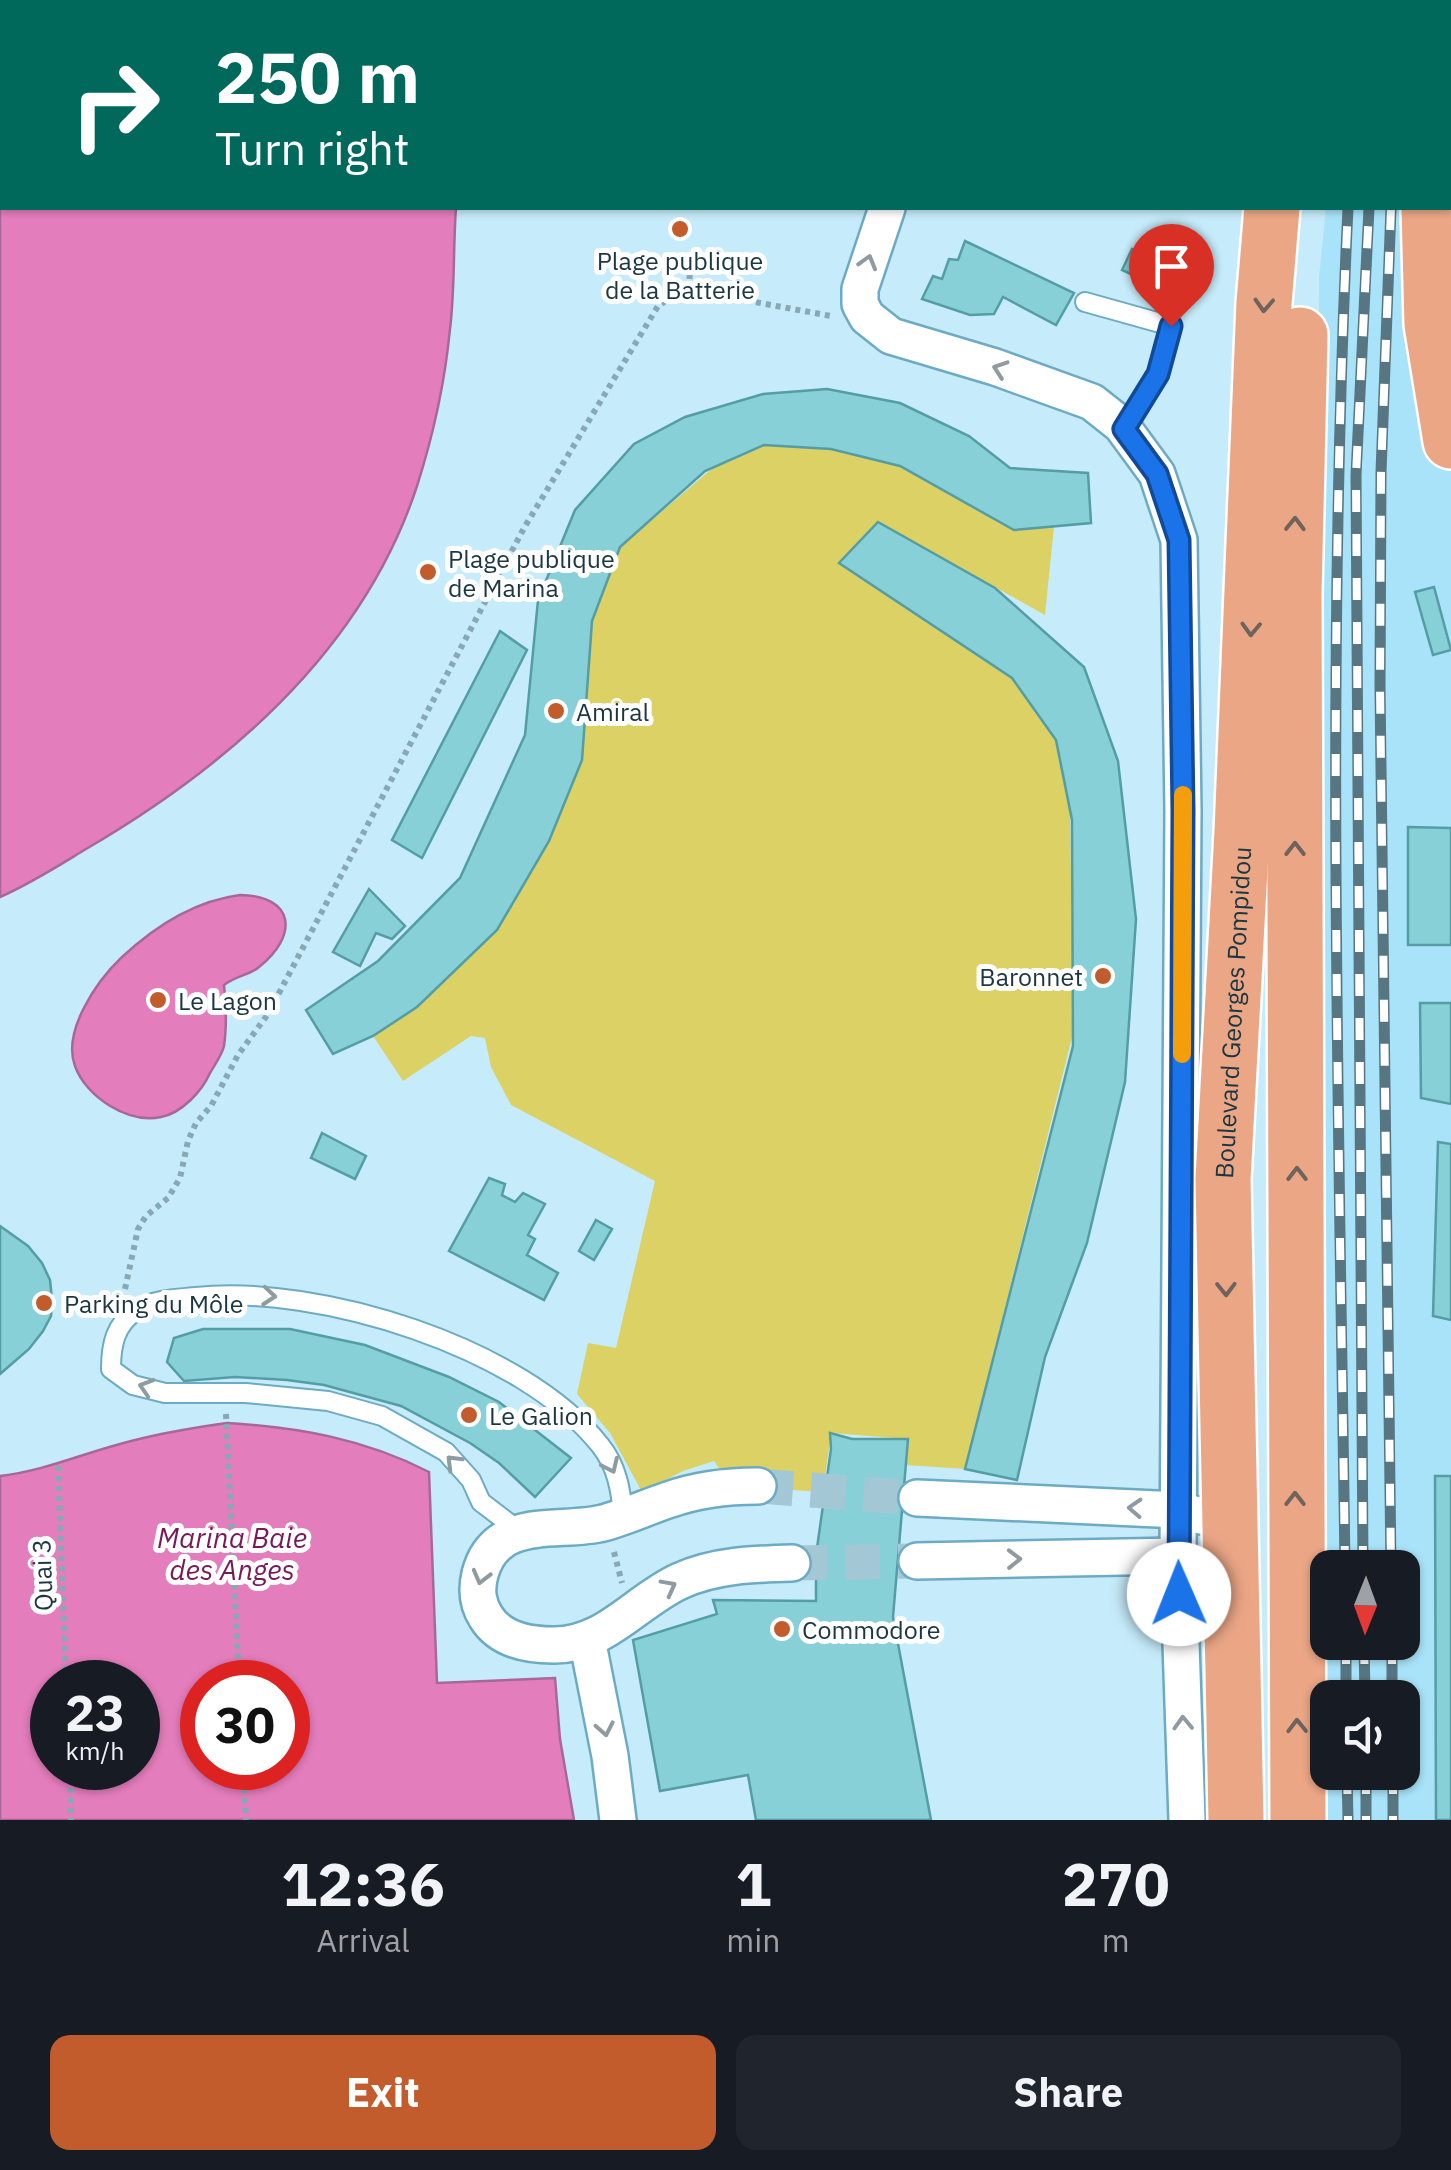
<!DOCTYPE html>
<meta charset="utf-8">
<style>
:root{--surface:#171b24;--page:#20242c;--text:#f1f3f6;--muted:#9ea1a6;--accent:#c25c2c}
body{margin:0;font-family:"IBM Plex Sans",sans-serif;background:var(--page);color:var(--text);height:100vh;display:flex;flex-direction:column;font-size:38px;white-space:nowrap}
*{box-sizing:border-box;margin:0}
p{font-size:32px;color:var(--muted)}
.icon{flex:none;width:55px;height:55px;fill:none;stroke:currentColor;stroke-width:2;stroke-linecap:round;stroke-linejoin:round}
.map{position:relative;height:1820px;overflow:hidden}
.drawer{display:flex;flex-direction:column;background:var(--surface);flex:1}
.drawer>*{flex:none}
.hud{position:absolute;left:0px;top:0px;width:1452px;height:210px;box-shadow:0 2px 8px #0004;background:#00695c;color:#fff;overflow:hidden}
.needle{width:65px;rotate:181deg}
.fabs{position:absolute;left:1310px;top:1550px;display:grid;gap:20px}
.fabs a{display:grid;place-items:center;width:110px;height:110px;border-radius:20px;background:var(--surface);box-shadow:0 2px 8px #0004;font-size:50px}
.speed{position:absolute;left:30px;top:1660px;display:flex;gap:20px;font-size:50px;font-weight:700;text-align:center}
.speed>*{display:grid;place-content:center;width:130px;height:130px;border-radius:50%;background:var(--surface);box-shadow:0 2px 8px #0004;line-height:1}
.speed small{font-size:25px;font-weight:400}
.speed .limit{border:15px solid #d22;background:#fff;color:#111}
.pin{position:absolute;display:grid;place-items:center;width:85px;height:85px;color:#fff;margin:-102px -42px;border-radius:50% 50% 50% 0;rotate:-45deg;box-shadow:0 0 10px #0007}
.pin .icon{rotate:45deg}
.me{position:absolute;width:110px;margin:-55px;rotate:359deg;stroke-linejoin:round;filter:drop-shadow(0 0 8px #0008)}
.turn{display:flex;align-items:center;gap:35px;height:210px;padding:0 50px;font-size:45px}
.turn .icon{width:130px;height:130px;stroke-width:2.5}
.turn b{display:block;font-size:70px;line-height:85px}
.eta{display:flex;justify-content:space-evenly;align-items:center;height:170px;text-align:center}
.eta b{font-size:60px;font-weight:800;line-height:70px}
.action{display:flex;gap:20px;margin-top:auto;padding:20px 50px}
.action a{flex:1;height:115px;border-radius:20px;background:var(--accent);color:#fff;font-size:40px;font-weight:800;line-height:115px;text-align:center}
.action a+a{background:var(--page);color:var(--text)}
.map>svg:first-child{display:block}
.built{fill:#a9e3fa;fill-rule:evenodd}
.green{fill:#dbd165}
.water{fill:#e47dbc;stroke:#a86897;stroke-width:2.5;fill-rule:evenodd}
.building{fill:#87d0d7;stroke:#549da4;stroke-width:2.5}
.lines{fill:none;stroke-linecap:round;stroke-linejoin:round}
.street-tunnel{stroke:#a4c7d5;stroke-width:35;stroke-dasharray:35 18;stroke-linecap:butt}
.lane-casing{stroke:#6cabc3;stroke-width:22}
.street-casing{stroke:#6cabc3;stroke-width:40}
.primary-casing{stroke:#fff;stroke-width:60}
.path{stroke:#87a8b5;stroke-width:6;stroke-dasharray:5 5;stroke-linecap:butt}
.lane{stroke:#fff;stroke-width:18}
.street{stroke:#fff;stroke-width:35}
.primary{stroke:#eba686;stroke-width:55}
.rail-casing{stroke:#577681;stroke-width:11}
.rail{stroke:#fff;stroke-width:8;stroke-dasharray:22;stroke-linecap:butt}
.oneway{stroke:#8e9ba0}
.oneway2{stroke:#6f635d}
.route-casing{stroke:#114b97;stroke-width:25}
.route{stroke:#1a73e8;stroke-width:18}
.slow{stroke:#f59e0b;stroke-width:18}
.poi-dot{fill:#c25c2c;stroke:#fff;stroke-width:4}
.labels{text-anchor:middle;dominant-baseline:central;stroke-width:10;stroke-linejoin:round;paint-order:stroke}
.poi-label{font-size:25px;fill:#1c3741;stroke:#fff;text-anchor:start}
.street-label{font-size:25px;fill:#1c3741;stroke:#fff}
.water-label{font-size:28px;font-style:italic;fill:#761a58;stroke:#fff}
</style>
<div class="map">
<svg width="1451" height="1820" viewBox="0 0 1451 1820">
<rect width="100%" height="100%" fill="#c6ebfa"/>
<path class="built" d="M1345,0H1451V1820H1326L1319,278L1326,208H1450V2H1345ZM1328,1568H1402V1642H1328ZM1328,1698H1402V1772H1328Z"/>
<path class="green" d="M764,445L831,449L900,466L1014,530L1054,526L1045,615L878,522L839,563L1012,678L1056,740L1070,810L1073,1033L965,1469L906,1465L908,1439L831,1433L823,1492L731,1486L714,1461L683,1471L642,1492L610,1433L577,1394L588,1343L616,1348L655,1181L511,1105L491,1067L485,1038L471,1036L403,1081L373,1036L417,1007L498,930L549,841L582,760L592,621L620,547L714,467Z"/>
<g class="water">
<path d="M0,0H762L2,2V208H456C453,248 455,289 450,329C445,381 433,436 417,486C364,648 230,765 86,849C58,866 30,884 0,897Z"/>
<path d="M240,895C296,896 298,936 259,967C250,975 237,975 224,985C226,1005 227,1026 224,1046C222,1055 215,1064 210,1073C202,1091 182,1113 161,1117C128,1124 86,1097 75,1066C62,1031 97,981 121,958C155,926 194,901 240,895Z"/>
<path d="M227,1423C298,1427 365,1439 429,1472L437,1683L555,1678L560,1739L574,1820H0V1476C43,1471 79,1455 120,1444C155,1434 191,1428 227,1423ZM52,1682H138V1768H52ZM288,1682V1768H202V1682Z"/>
</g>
<g class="building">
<path d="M965,241L1074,293L1056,325L1003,297L994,314L970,315L922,299L933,276L942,279L949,259L958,260Z"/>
<path d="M1132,249L1148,256L1138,277L1122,270Z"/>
<path d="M827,389L900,403L969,436L1010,468L1088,473L1091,523L1014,530L900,466L831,449L764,445L705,471L620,547L592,621L582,760L549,841L497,930L417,1007L373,1036L333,1054L306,1010L378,961L460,878L525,735L538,600L575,510L634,444L685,417L763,394Z"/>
<path d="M878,522L995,588L1084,667L1118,761L1136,919L1125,1082L1087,1243L1045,1357L1017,1480L965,1469L1073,1046L1072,820L1056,740L1012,678L839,563Z"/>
<path d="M1434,587L1451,650L1433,655L1415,592Z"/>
<path d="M500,631L527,650L422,858L392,840Z"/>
<path d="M1408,827L1451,828V945H1408Z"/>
<path d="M369,889L405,926L392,939L376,933L360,966L333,952Z"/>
<path d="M1420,1003H1451V1104L1421,1098Z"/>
<path d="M322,1133L366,1156L355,1179L311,1158Z"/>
<path d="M1438,1142L1451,1144V1320L1433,1316Z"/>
<path d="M489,1178L505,1184L502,1195L515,1202L523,1193L545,1204L528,1235L535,1239L527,1255L558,1273L544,1300L449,1251Z"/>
<path d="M596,1220L612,1229L594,1260L579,1251Z"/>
<path d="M0,1226L28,1246L42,1263L50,1280L52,1299L51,1316L43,1331L29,1349L0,1374Z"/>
<path d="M203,1329H290L365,1345L449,1377L499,1402L571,1458L535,1497L499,1463L470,1443L401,1406L324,1385L287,1380L235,1377L184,1381L167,1362L174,1338Z"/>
<path d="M830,1433L852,1439H908L893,1617L931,1820H756L748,1775L660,1791L633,1640L717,1614L713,1600L816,1601V1555L831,1449Z"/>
<path d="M1435,1476H1451V1820H1436Z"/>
</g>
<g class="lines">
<g class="street-tunnel">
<path d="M758,1486L917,1498"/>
<path d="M792,1563L917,1561"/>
</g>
<g class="lane-casing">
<g id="lane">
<path d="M1085,302L1171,326L1158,375L1124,429"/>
<path d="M519,1531L481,1502L471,1480L446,1452L382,1416L328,1401L246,1393H165L133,1385L111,1369C111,1345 115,1324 137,1310C155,1299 176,1299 196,1297C318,1284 522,1347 600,1445C617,1466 621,1490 623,1516"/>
</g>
</g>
<g class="street-casing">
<g id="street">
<path d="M967,2L968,0"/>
<path d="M887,208L860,289V304L867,317L891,336L995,367L1092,402L1121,425L1157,474L1179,540L1183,811L1178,1556L1187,1820"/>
<path d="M758,1486C728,1486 696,1490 668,1500C647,1507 625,1517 603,1523C559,1534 496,1514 480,1574C476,1590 477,1603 486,1617C500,1640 528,1645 553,1645C605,1646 636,1601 680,1581C715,1565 754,1564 792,1563"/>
<path d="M917,1498L1179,1510L1201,1516"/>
<path d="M917,1561L1178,1556"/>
<path d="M587,1639L610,1756L618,1820"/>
</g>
</g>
<g class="primary-casing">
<g id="primary">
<path d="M1319,2L1320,0"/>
<path d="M1450,35L1451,32"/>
<path d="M1429,208L1432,324L1451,441"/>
<path id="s1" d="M1236,1820L1223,1179L1242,832L1264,303L1272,208"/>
<path d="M1298,1820L1294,593L1300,335"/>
</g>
</g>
<g class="path">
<path d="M1271,2V0"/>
<path d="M689,289L691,250"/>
<path d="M125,1289L138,1229L146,1216L168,1198L180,1178L188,1141L196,1123L211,1106L238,1055L268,1014L524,528L658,306L684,289L831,316"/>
<path d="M226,1414L239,1682"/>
<path d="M58,1466L66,1682"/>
<path d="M614,1552L622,1583"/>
<path d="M69,1768L71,1820"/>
<path d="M243,1768L246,1820"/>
</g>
<use href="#lane" class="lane"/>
<use href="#street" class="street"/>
<use href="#primary" class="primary"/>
<g class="rail-casing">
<g id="rail">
<path d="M1365,2V0"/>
<path d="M1386,2V0"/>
<path d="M1410,2V0"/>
<path d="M1391,208L1381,472L1380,687L1391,1568"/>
<path d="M1345,1568C1339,1115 1326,660 1348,208"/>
<path d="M1363,1568L1356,475L1369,208"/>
<path d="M1346,1642V1698"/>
<path d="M1364,1642L1365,1698"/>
<path d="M1392,1642V1698"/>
<path d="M1347,1772L1348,1820"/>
<path d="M1366,1772V1820"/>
<path d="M1393,1772V1820"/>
</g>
</g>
<use href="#rail" class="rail"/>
</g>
<defs><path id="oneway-chevron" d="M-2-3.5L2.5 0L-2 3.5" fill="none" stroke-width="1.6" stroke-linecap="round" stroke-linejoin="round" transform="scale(2.5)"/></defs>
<g class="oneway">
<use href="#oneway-chevron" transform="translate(868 262) rotate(-74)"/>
<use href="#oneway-chevron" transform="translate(1000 369) rotate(-161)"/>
<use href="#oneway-chevron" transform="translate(269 1296) rotate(5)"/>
<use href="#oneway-chevron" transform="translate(146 1387) rotate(-163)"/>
<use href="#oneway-chevron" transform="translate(453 1462) rotate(-135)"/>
<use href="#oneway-chevron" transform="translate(611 1466) rotate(65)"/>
<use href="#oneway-chevron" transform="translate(1135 1508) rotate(-177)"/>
<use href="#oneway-chevron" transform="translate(1014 1559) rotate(-1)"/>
<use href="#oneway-chevron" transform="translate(481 1577) rotate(105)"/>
<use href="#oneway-chevron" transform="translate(669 1587) rotate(-28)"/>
<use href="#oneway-chevron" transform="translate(1183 1723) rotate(-92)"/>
<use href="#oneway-chevron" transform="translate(605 1729) rotate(79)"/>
</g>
<g class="oneway2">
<use href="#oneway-chevron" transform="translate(1264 305) rotate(93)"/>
<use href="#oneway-chevron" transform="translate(1295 524) rotate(-89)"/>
<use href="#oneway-chevron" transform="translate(1251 629) rotate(92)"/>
<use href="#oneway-chevron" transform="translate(1295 849) rotate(-90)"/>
<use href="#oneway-chevron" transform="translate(1297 1174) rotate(-90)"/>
<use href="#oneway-chevron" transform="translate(1226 1289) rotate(89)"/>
<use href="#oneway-chevron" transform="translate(1295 1499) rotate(-90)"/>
<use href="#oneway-chevron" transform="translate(1297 1726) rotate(-91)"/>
</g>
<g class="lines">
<g class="route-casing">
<path id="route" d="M1171,326L1158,374L1124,429L1157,474L1179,540L1183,810L1179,1594"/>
</g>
<use href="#route" class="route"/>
<path class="slow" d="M1182,1054L1183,795"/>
</g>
<g class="poi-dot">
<circle cx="680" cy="229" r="10"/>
<circle cx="428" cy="572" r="10"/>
<circle cx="556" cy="711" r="10"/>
<circle cx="1103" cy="976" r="10"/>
<circle cx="158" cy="1000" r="10"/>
<circle cx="44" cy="1303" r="10"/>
<circle cx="469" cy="1415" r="10"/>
<circle cx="782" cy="1629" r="10"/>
</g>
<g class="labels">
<g class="poi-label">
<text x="680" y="260" text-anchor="middle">Plage publique<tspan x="680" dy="29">de la Batterie</tspan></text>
<text x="448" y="558">Plage publique<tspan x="448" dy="29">de Marina</tspan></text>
<text x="576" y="711">Amiral</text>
<text x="1083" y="976" text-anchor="end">Baronnet</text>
<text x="178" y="1000">Le Lagon</text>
<text x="64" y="1303">Parking du Môle</text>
<text x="489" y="1415">Le Galion</text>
<text x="802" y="1629">Commodore</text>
</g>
<g class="street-label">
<text stroke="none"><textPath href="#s1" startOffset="808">Boulevard Georges Pompidou</textPath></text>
<text transform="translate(42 1575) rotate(-92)">Quai 3</text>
</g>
<g class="water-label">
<text x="232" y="1537">Marina Baie<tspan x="232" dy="32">des Anges</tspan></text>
</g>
</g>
</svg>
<div class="fabs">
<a><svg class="needle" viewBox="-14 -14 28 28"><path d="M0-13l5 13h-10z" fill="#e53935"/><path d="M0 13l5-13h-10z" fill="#9ea1a6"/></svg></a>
<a><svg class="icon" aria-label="sound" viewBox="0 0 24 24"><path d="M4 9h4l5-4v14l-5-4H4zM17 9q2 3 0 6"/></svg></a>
</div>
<div class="speed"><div>23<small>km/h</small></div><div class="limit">30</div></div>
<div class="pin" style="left:1171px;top:326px;background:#d93025"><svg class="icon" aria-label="arrive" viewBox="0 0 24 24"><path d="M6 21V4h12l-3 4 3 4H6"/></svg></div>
<svg class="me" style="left:1179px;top:1594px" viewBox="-20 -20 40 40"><circle r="19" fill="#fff"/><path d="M0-13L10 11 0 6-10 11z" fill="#1a73e8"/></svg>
<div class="hud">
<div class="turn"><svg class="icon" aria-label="right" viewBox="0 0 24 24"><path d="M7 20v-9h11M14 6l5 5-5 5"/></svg><div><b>250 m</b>Turn right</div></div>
</div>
</div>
<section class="drawer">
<div class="eta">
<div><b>12:36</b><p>Arrival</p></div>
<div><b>1</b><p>min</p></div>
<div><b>270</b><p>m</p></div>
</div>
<div class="action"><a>Exit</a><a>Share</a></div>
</section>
